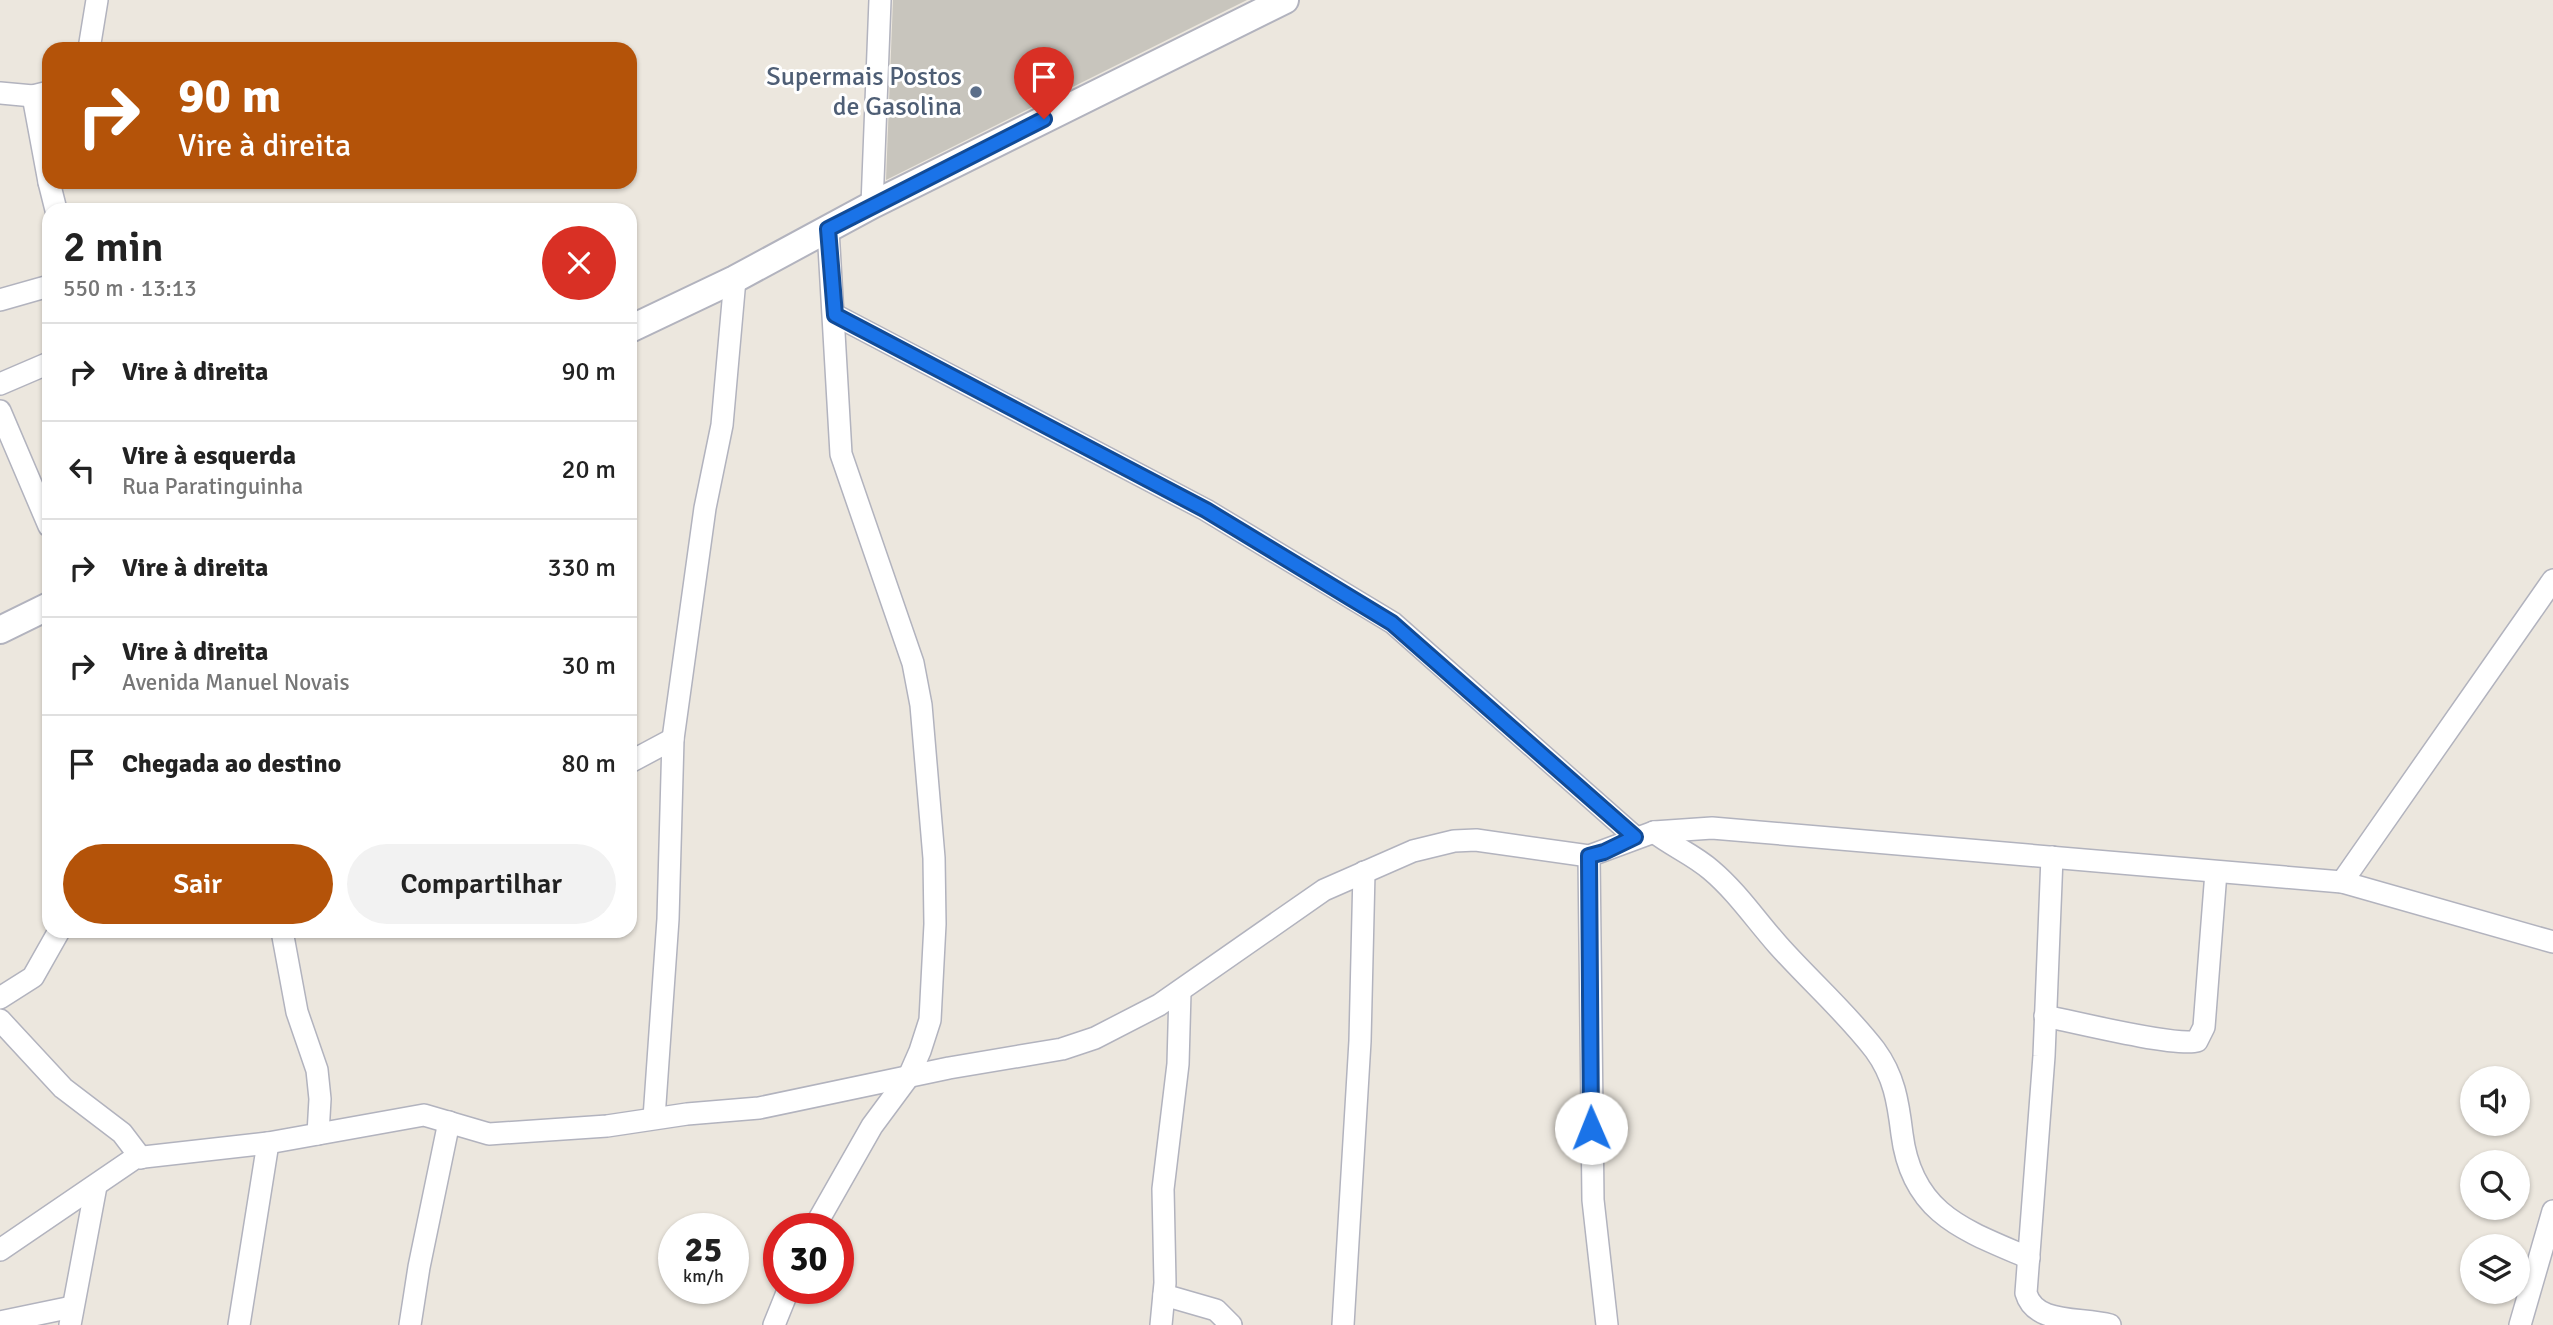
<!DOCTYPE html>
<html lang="pt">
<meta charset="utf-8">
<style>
:root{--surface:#fff;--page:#f2f2f2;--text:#222;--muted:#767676;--line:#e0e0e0;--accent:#b45309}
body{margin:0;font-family:Signika,sans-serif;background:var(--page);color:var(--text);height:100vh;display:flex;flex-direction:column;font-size:26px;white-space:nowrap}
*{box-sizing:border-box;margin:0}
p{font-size:23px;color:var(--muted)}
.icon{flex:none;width:38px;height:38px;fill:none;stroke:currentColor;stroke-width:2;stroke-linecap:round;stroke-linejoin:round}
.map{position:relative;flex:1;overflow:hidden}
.drawer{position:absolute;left:42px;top:203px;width:595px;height:735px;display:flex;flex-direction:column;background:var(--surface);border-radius:21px;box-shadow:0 2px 5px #0004}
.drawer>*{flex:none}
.hud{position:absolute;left:42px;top:42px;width:595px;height:147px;border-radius:21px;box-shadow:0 2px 5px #0004;background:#b45309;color:#fff;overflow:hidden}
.tools{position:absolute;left:2460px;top:1066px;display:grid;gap:14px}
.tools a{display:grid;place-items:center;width:70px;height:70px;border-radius:50%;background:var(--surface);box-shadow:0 2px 5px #0004;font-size:35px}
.speed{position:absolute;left:658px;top:1213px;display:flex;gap:14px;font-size:35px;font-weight:700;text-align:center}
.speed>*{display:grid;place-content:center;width:91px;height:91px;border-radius:50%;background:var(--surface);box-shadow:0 2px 5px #0004;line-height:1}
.speed small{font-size:18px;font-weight:400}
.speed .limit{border:10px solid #d22;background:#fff;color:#111}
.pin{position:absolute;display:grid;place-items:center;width:60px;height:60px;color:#fff;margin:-72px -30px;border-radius:50% 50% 50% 0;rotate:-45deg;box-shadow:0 0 7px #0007}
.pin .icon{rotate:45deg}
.me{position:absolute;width:77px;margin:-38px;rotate:359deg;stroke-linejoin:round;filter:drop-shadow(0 0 5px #0008)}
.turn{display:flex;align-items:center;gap:24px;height:147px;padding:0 21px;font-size:32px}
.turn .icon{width:91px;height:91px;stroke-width:2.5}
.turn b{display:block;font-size:49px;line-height:60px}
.round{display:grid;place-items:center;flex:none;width:74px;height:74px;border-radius:37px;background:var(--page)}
.headline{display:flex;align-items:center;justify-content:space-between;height:119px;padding:0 21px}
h1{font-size:42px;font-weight:600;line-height:52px}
.primary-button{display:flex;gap:14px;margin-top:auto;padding:14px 21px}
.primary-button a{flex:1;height:80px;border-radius:42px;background:var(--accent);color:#fff;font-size:28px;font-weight:600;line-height:80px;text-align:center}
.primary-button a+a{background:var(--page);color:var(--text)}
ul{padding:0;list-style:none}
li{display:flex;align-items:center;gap:21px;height:98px;padding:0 21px;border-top:2px solid var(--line)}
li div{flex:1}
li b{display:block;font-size:26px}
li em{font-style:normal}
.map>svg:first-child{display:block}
.building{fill:#c8c5bd}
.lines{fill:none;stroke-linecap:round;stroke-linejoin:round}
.minor-casing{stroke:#b2b3be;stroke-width:24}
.tertiary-casing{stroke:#b2b3be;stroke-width:30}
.minor{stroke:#fff;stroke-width:21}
.tertiary{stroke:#fff;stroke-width:26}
.route-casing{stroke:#114b97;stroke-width:18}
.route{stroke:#1a73e8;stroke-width:12}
.service-dot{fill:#5c6f8a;stroke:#fff;stroke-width:2.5}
.labels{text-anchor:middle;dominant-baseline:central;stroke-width:6;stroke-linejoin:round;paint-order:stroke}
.service-label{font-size:26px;fill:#4e5e75;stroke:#fff;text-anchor:end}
</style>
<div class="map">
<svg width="2553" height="1325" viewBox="0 0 2553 1325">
<rect width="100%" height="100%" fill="#ece7de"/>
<path class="building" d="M893,0H1247L886,180Z"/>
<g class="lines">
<g class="minor-casing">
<g id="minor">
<path d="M89,49L97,0"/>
<path d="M49,92L33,96L49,182"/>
<path d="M0,93L33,96"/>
<path d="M49,182L56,210"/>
<path d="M872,205L880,0"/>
<path d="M0,300L49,286"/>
<path d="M835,315L1206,510L1393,623L1635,837"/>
<path d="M0,384L49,363"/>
<path d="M0,411L49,526"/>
<path d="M630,762L673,739"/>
<path d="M1654,832C1672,846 1694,855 1711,870C1737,892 1755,919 1778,945C1810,981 1845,1011 1875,1050C1894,1076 1898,1101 1902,1134C1912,1214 1964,1230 2029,1258"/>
<path d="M1589,856L1593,1200L1607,1325"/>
<path d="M2052,857L2044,1056L2026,1293C2035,1325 2080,1317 2110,1325"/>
<path d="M2342,882L2553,580"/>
<path d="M282,931L297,1012L317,1070L320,1099L318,1134"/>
<path d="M0,998L33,977L59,931"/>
<path d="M2045,1016C2074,1022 2176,1047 2197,1041L2204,1027L2216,872"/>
<path d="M0,1020L63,1088L122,1133L141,1158"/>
<path d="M654,1118L668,919L673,739L705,508L722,425L735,279"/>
<path d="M814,1228L872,1126L909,1076L920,1051L930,1020L935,924L934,858L921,705L913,663L841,454L828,229"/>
<path d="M0,1250L135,1158L268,1143L424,1115L489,1134L607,1126L687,1114L759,1108L949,1068L1062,1049L1095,1038L1159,1005L1324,890L1413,851L1454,841L1476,840L1589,856L1654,832L1712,828L2342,882L2553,942"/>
<path d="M1164,1295L1216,1310L1231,1325"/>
<path d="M0,1322L72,1307"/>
<path d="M70,1325L96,1186"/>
<path d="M239,1325L268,1143"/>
<path d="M410,1325L419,1267L449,1122"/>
<path d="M774,1325L789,1288"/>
<path d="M1161,1325L1165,1283L1163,1189L1178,1064L1180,992"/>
<path d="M1343,1325L1360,1041L1364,872"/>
<path d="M2520,1325L2553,1211"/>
</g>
</g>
<g class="tertiary-casing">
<g id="tertiary">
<path d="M630,329L735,279L872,205L1285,0"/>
<path d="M0,630L49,606"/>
</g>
</g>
<use href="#minor" class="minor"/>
<use href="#tertiary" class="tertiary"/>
</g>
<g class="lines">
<g class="route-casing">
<path id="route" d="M1044,119L828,229L835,315L1206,510L1392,623L1635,837L1604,852L1589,856L1591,1128"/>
</g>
<use href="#route" class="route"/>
</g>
<circle class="service-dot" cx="976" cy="92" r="7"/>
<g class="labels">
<g class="service-label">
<text x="962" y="77">Supermais Postos<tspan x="962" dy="30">de Gasolina</tspan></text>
</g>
</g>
</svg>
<div class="tools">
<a><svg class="icon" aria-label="sound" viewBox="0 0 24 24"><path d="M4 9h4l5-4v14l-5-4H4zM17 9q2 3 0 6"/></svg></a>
<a><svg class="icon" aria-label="search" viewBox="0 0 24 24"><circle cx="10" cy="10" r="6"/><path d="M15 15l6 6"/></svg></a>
<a><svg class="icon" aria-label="layers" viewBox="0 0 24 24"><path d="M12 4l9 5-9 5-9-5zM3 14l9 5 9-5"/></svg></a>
</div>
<div class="speed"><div>25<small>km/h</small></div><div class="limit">30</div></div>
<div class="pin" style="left:1044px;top:119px;background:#d93025"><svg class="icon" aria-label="arrive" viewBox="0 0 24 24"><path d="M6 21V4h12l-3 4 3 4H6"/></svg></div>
<svg class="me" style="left:1591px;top:1128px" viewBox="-20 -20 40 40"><circle r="19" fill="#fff"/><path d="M0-13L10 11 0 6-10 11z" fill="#1a73e8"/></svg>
<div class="hud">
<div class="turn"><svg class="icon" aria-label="right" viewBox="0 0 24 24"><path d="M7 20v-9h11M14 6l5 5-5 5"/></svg><div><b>90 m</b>Vire à direita</div></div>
</div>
<section class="drawer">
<div class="headline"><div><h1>2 min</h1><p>550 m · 13:13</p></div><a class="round" style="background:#d93025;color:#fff"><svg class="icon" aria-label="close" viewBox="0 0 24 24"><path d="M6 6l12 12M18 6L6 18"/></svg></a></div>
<ul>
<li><svg class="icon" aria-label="right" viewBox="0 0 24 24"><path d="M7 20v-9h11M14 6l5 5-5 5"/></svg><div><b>Vire à direita</b></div><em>90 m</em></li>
<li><svg class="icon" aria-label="left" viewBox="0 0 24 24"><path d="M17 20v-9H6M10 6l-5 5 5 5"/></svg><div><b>Vire à esquerda</b><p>Rua Paratinguinha</p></div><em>20 m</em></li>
<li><svg class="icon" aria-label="right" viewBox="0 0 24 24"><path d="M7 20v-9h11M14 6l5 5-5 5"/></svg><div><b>Vire à direita</b></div><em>330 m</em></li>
<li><svg class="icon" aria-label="right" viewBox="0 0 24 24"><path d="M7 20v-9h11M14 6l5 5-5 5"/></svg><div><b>Vire à direita</b><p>Avenida Manuel Novais</p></div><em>30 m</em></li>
<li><svg class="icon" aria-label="arrive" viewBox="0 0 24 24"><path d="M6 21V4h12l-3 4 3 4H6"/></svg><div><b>Chegada ao destino</b></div><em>80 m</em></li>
</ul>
<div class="primary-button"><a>Sair</a><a>Compartilhar</a></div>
</section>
</div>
